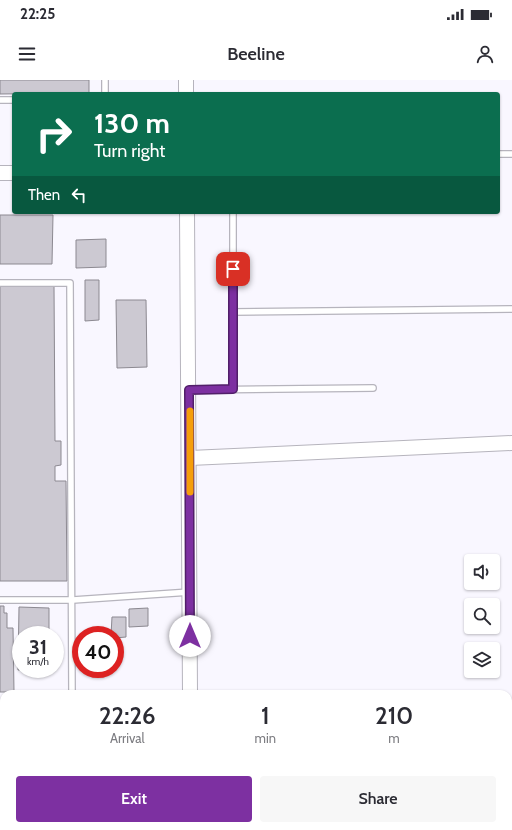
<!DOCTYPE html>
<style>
:root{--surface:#fff;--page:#f7f7f7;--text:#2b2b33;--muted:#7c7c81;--accent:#7d30a1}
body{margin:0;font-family:Cabin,sans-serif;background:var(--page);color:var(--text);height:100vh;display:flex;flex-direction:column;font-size:15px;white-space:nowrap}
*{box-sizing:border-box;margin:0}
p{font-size:13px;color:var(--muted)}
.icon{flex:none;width:22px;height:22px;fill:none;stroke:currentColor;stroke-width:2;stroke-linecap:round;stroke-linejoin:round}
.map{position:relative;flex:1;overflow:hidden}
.panel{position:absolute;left:0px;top:610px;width:512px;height:140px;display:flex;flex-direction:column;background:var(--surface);border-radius:12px 12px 0 0;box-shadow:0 1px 3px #0004}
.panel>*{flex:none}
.hud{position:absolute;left:12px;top:12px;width:488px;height:122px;border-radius:4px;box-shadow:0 1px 3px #0004;background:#0b6e4f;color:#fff;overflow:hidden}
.buttons{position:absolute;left:464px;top:474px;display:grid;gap:8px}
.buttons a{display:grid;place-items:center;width:36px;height:36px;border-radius:4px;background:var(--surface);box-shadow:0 1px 3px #0004;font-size:20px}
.speed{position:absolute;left:12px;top:546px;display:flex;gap:8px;font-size:20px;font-weight:700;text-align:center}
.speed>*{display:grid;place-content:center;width:52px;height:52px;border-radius:50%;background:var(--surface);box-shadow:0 1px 3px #0004;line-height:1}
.speed small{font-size:10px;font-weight:400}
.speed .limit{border:6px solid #d22;background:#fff;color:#111}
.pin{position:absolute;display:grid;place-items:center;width:34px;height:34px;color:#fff;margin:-17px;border-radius:8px;box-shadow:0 2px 6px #0006}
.me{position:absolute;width:44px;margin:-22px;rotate:0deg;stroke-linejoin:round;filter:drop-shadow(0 0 3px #0008)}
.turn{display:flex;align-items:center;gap:14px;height:84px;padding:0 16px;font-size:18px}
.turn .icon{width:52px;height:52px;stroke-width:2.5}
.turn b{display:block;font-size:28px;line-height:34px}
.then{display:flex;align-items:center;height:38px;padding:0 16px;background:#0003;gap:8px;font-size:15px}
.eta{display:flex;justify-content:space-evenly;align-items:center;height:68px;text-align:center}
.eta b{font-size:24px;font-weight:600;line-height:28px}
.button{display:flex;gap:8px;margin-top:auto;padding:8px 16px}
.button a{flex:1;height:46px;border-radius:4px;background:var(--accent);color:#fff;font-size:16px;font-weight:600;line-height:46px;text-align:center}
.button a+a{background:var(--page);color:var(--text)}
.status{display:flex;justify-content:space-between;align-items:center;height:28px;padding:0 20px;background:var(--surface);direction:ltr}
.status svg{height:11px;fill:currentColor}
header{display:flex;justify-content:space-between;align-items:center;height:52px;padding:0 16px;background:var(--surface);font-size:18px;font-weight:600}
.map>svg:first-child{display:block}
.green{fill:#c1f3d0}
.building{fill:#ccc9d2;stroke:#8c8991}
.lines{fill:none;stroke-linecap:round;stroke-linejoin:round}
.service-casing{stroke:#b6b4bd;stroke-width:8}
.tertiary-casing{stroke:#b6b4bd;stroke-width:16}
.service{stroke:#fff;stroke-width:5.5}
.tertiary{stroke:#fff;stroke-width:14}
.route-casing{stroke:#511f69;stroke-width:10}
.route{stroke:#7d30a1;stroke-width:7}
.slow{stroke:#f59e0b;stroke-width:7}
</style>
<div class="status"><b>22:25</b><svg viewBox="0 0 49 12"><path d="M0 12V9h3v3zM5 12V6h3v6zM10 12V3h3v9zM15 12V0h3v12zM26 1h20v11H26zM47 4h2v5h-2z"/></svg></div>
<header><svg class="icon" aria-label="menu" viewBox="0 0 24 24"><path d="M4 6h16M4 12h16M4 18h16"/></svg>Beeline<svg class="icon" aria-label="person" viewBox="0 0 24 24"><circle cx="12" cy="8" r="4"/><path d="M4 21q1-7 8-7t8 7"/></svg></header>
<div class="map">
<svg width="512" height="750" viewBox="0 0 512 750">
<rect width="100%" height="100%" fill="#f9f7ff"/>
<path class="green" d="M508,659L512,660V750H480V746H508Z"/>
<g class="building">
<path d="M0,0H89V13L0,14Z"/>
<path d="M0,135H53L52,184H0Z"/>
<path d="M106,159V187L76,188V160Z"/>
<path d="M85,200H99V240L85,241Z"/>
<path d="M0,205H54L55,361H61V385L55,386V401H66L67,501H0Z"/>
<path d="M116,220H146L147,287L117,288Z"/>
<path d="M0,526H4V533H7V548H13L14,612H0Z"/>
<path d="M19,527L49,528V555H21V589L49,590H18Z"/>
<path d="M148,528V546L129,547V529Z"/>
<path d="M112,537H126V557L115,558V555H111Z"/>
<path d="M0,664H4V746H63V750H0Z"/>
</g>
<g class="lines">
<g class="service-casing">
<g id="service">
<path d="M105,0V14"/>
<path d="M0,20H14"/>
<path d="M498,74H512"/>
<path d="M0,203H70L72,614"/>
<path d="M233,232L512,229"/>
<path d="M233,309V132"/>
<path d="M189,310L373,308"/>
<path d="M0,520H73L190,512"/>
<path d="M0,649H4"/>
<path d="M71,750V746"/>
</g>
</g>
<g class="tertiary-casing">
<g id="tertiary">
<path d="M186,0V14"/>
<path d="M0,93H14"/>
<path d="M187,132L190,614"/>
<path d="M190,378L512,363"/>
<path d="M191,746V750"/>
</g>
</g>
<use href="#service" class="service"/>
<use href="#tertiary" class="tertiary"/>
</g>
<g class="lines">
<g class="route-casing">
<path id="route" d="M190,556L189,310L233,309V189"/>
</g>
<use href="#route" class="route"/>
<path class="slow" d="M190,331V412"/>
</g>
</svg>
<div class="buttons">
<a><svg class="icon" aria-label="sound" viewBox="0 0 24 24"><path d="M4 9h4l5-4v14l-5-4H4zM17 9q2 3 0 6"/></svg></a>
<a><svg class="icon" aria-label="search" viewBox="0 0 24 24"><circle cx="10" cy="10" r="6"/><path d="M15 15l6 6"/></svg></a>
<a><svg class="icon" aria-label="layers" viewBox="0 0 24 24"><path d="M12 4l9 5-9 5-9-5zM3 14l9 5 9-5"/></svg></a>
</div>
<div class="speed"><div>31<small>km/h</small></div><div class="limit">40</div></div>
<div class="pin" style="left:233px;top:189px;background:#d93025"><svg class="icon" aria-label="arrive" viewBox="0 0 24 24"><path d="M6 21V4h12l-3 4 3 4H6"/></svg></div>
<svg class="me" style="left:190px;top:556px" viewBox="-20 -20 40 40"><circle r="19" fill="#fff"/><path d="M0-13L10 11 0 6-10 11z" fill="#7d30a1"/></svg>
<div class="hud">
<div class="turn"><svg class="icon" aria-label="right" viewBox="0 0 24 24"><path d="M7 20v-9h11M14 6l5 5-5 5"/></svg><div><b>130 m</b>Turn right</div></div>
<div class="then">Then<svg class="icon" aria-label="left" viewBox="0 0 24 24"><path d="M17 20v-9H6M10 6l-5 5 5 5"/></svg></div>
</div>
<section class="panel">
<div class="eta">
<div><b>22:26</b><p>Arrival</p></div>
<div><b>1</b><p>min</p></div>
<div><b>210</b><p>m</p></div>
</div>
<div class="button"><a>Exit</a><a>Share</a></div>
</section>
</div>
